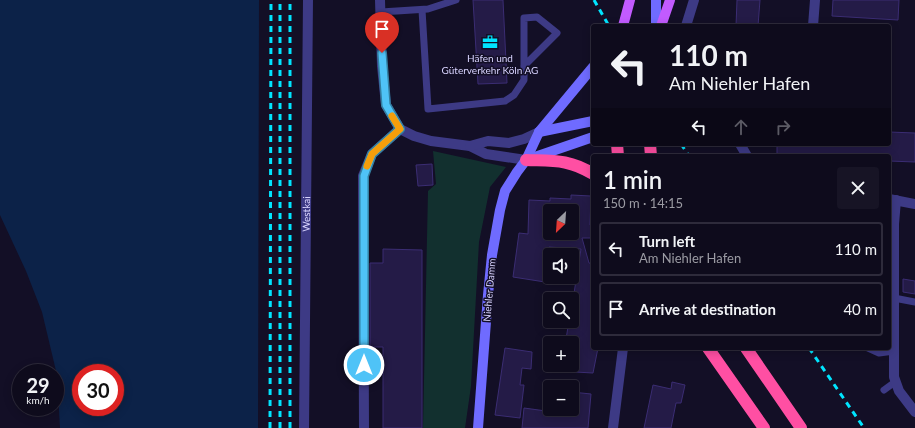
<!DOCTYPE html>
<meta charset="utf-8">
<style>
:root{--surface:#0e0b1c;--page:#171425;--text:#f1f3f6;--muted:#9b9ba3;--line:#2e2b3b}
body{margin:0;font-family:Lato,sans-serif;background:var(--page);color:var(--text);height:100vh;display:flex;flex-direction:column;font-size:15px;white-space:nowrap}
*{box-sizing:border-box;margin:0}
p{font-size:13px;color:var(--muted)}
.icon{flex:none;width:22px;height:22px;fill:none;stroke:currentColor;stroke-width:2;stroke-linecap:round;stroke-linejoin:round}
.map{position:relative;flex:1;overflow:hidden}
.drawer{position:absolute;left:591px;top:154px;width:300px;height:196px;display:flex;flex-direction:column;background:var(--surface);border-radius:4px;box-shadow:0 2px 10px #0003,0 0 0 1px var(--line)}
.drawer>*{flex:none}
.banner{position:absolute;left:591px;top:24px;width:300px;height:122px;border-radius:4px;box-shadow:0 2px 10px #0003,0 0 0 1px var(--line);background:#0e0b1c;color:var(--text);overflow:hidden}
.needle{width:26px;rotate:205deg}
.fabs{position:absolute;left:543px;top:204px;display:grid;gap:8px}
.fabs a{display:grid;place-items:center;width:36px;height:36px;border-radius:4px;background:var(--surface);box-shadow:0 2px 10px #0003,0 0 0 1px var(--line);font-size:20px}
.speed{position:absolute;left:12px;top:364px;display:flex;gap:8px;font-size:20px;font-weight:700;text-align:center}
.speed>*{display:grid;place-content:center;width:52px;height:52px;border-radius:50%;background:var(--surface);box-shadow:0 2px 10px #0003,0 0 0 1px var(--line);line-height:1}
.speed small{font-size:10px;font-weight:400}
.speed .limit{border:6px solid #d22;background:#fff;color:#111}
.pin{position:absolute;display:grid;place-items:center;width:34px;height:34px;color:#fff;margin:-41px -17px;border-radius:50% 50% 50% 0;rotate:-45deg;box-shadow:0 0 4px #0007}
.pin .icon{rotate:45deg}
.me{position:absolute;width:44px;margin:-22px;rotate:0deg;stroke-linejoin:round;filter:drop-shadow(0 0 3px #0008)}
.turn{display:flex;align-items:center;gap:14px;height:84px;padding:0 12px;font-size:18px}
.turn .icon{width:52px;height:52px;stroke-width:2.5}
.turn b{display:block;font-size:28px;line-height:34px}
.lanes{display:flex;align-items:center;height:38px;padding:0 12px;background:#0003;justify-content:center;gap:20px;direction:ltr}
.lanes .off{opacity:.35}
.round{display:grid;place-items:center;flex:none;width:42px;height:42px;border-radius:4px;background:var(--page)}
.summary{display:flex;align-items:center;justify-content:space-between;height:68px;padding:0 12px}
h1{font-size:24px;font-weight:600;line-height:30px}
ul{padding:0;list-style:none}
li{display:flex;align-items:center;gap:12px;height:54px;margin:0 8px 6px;padding:0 4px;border:2px solid var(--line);border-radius:4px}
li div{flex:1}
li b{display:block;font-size:15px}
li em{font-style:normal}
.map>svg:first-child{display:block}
.green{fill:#12302f}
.water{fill:#0c2248;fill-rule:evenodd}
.building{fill:#241b47;stroke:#3b2d73;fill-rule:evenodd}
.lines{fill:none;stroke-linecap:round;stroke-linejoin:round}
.lane{stroke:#3d3a85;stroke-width:7}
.street{stroke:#3d3a85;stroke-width:10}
.secondary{stroke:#6f6bff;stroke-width:10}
.primary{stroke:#c25bff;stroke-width:10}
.highway{stroke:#ff4fa3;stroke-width:12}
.rail{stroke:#00e5ff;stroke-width:3;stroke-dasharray:6 5;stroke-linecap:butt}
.route-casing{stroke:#337fa1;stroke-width:10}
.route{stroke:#4fc3f7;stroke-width:7}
.slow{stroke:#f59e0b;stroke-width:7}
.labels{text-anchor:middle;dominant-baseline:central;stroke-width:3;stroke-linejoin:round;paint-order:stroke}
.poi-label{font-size:10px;fill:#d9d4ff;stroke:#130f26}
.street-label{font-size:10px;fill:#d9d4ff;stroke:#130f26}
</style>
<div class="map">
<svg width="915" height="428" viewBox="0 0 915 428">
<rect width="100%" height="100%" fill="#130f26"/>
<path class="green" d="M433,151L506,167L490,187L479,242L471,386L465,428H423L428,191L436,184Z"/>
<path class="water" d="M0,0H259L258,428H60L57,375L42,312L26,271L0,215ZM81,373H115V407H81Z"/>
<g class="building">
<path d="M473,0H503L507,83L478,84Z"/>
<path d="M737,0H760L758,26H736Z"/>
<path d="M833,0H899L898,20L832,16Z"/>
<path d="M889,132L915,133V162L889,161V156H777V144H889Z"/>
<path d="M432,164L433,185L418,186L416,165Z"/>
<path d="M571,195L591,196L590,225H593V238H582L589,263L593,264V348H598L593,373L575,372L579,349L572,347V339H566L569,321H572V306L581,249L549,247L545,282L513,277L519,233L528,234L529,200L550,201V198L571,199ZM550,211H572V233H550Z"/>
<path d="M383,249L422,250V428H383V347H370V263H383Z"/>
<path d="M903,279L915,281V294L903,292Z"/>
<path d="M505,348L532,352L531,369L522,368L520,385H524L520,418L495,415Z"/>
<path d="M672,382L685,385L681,403H676L671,428H644L653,385L671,389Z"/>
<path d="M548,391L550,392V409H572V392L591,394L588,428H522L524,408L546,411Z"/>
</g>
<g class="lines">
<g class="lane">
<path d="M422,10L428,109L505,101L514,95L524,80V18L537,17L557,33L524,66"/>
<path d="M381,12L428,9L456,0"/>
<path d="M894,298L915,302"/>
<path d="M868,348L879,353L894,351"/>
<path d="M884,390L895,382"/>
</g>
<g class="street">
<path d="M380,0L382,66L386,105L400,129L414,136L431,141L470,146L486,154L526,160"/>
<path d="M686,26L694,0"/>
<path d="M813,26L815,0"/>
<path d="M740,144L747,156"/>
<path d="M470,146L488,141L509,143L524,139L539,132"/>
<path d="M889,199L915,204"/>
<path d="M896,200L894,224V377L899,391L915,412"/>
<path id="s1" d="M304,428L308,0"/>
<path d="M364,428L363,176L372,154L400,129"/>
<path d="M613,428L623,348"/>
</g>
<g class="secondary">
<path d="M656,0V26"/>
<path d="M539,132L593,121"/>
<path d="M529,159L593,137"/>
<path d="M478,428L488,295L492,255L500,210L505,191L517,172L526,160L539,132L593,67"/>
</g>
<g class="primary">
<path d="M623,26L630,0"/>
<path d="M661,26L670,0"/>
</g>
<g class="highway">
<path d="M617,144L618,156"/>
<path d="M650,144L651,156"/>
<path d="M526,160C553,161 569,159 593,174"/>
<path d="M708,348L764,428"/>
<path d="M746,348L801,428"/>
</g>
<g class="rail">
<path d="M594,0L609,26"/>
<path d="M681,144L689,156"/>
<path d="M809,348L864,428"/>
<path d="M270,428L271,0"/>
<path d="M280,428V0"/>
<path d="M290,428V0"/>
</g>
</g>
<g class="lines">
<g class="route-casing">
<path id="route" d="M364,365V176L372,154L400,129L386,105L382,53"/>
</g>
<use href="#route" class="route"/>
<path class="slow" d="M367,166L372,154L400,129L392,116"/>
</g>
<defs>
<g id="office-bare" transform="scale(1.2)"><path d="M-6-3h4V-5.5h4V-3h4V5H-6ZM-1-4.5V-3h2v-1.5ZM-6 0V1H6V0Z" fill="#00e5ff" stroke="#130f26" stroke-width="2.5" paint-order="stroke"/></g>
</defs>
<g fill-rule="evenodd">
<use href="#office-bare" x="490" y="42"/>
</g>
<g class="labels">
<g class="poi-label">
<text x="490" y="58">Häfen und<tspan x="490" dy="12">Güterverkehr Köln AG</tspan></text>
</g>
<g class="street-label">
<text stroke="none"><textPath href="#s1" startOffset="214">Westkai</textPath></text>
<text transform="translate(489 290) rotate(-85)">Niehler Damm</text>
</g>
</g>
</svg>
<div class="fabs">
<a><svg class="needle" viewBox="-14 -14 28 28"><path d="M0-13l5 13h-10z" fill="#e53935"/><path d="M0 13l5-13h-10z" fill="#9b9ba3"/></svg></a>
<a><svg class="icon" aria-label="sound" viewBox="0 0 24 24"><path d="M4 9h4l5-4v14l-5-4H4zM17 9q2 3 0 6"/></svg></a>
<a><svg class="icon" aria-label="search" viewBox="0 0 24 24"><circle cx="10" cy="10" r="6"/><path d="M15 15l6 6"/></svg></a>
<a>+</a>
<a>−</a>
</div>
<div class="speed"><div>29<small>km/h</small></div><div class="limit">30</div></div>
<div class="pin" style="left:382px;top:53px;background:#d93025"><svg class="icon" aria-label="arrive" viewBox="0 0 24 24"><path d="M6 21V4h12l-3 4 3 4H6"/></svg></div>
<svg class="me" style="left:364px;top:365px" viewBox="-20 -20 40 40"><circle r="17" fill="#4fc3f7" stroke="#fff" stroke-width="3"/><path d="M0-11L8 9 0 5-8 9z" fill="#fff"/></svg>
<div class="banner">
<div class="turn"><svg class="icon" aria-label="left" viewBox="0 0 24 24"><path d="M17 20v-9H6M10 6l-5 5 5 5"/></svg><div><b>110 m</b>Am Niehler Hafen</div></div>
<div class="lanes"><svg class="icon" aria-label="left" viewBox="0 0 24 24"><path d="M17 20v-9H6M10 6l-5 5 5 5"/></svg><svg class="icon off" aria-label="ahead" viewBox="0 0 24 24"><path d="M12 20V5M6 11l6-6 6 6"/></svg><svg class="icon off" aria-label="right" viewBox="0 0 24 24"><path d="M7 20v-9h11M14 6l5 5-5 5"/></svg></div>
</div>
<section class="drawer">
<div class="summary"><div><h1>1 min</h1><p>150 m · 14:15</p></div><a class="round"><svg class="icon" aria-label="close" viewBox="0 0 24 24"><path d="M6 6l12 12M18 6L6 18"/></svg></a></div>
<ul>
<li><svg class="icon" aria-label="left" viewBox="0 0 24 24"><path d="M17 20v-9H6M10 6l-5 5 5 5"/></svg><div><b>Turn left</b><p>Am Niehler Hafen</p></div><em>110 m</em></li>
<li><svg class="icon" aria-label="arrive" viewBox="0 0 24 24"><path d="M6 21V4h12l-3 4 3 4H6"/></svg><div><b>Arrive at destination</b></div><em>40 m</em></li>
</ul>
</section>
</div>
